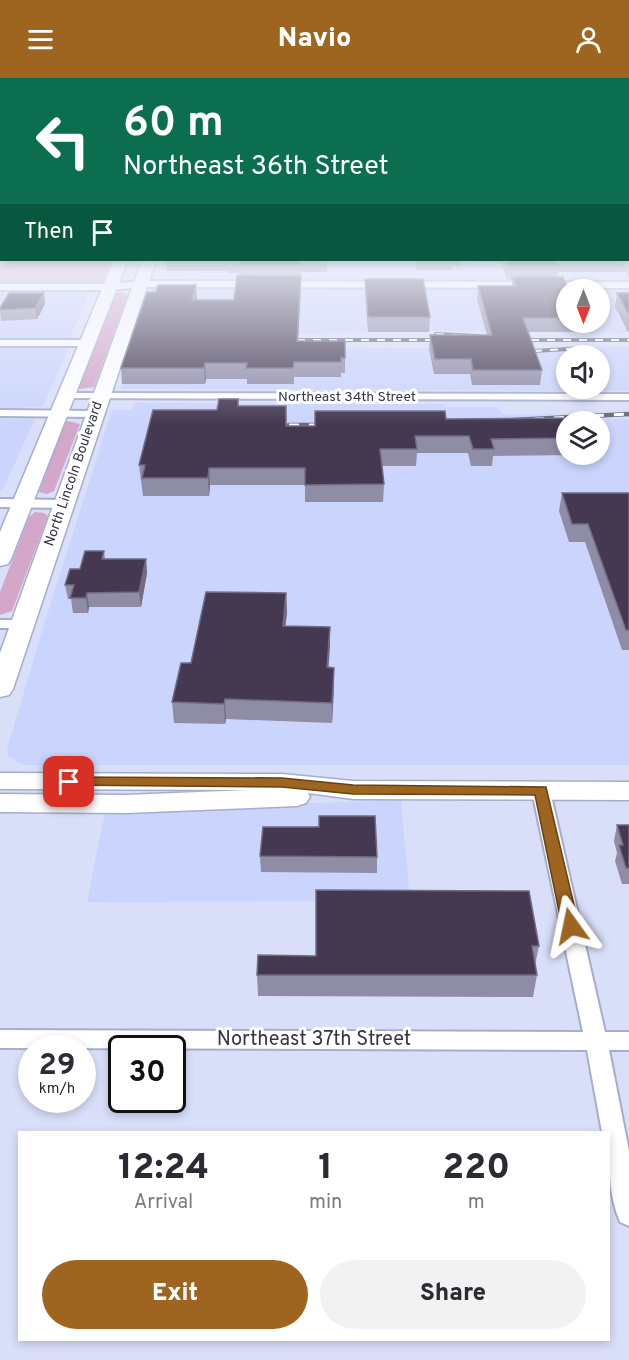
<!DOCTYPE html>
<style>
:root{--surface:#fff;--page:#f2f2f3;--text:#2b2b33;--muted:#7c7c81;--accent:#9d6520}
body{margin:0;font-family:Overpass,sans-serif;background:var(--page);color:var(--text);height:100vh;display:flex;flex-direction:column;font-size:22px;white-space:nowrap}
*{box-sizing:border-box;margin:0}
p{font-size:20px;color:var(--muted)}
.icon{flex:none;width:33px;height:33px;fill:none;stroke:currentColor;stroke-width:2;stroke-linecap:round;stroke-linejoin:round}
.map{position:relative;flex:1;overflow:hidden}
.panel{position:absolute;left:18px;top:1053px;width:592px;height:210px;display:flex;flex-direction:column;background:var(--surface);border-radius:0px;box-shadow:0 3px 9px #0003}
.panel>*{flex:none}
.banner{position:absolute;left:0px;top:0px;width:630px;height:183px;box-shadow:0 3px 9px #0003;background:#0b6e4f;color:#fff;overflow:hidden}
.needle{width:39px;rotate:180deg}
.buttons{position:absolute;left:556px;top:201px;display:grid;gap:12px}
.buttons a{display:grid;place-items:center;width:54px;height:54px;border-radius:50%;background:var(--surface);box-shadow:0 3px 9px #0003;font-size:30px}
.speed{position:absolute;left:18px;top:957px;display:flex;gap:12px;font-size:30px;font-weight:700;text-align:center}
.speed>*{display:grid;place-content:center;width:78px;height:78px;border-radius:50%;background:var(--surface);box-shadow:0 3px 9px #0003;line-height:1}
.speed small{font-size:15px;font-weight:400}
.speed .limit{border:3px solid #111;border-radius:9px;background:#fff;color:#111}
.pin{position:absolute;display:grid;place-items:center;width:51px;height:51px;color:#fff;margin:-26px;border-radius:12px;box-shadow:0 3px 9px #0006}
.me{position:absolute;width:66px;margin:-33px;rotate:348deg;stroke-linejoin:round;filter:drop-shadow(0 0 4px #0008)}
.turn{display:flex;align-items:center;gap:21px;height:126px;padding:0 24px;font-size:27px}
.turn .icon{width:78px;height:78px;stroke-width:2.5}
.turn b{display:block;font-size:42px;line-height:51px}
.then{display:flex;align-items:center;height:57px;padding:0 24px;background:#0003;gap:12px;font-size:22px}
.eta{display:flex;justify-content:space-evenly;align-items:center;height:102px;text-align:center}
.eta b{font-size:36px;font-weight:800;line-height:42px}
.cta{display:flex;gap:12px;margin-top:auto;padding:12px 24px}
.cta a{flex:1;height:69px;border-radius:36px;background:var(--accent);color:#fff;font-size:24px;font-weight:800;line-height:69px;text-align:center}
.cta a+a{background:var(--page);color:var(--text)}
header{display:flex;justify-content:space-between;align-items:center;height:78px;padding:0 24px;background:var(--accent);color:#fff;font-size:27px;font-weight:800}
.map>svg:first-child{display:block}
.built{fill:#cbd4fc;fill-rule:evenodd}
.green{fill:#d4a6c8}
.lines{fill:none;stroke-linecap:round;stroke-linejoin:round}
.minor-casing{stroke:#a5adcc;stroke-width:4}
.secondary-casing{stroke:#a5adcc;stroke-width:3}
.primary-casing{stroke:#a5adcc;stroke-width:3}
.minor{fill:#fff;fill-rule:evenodd}
.secondary{fill:#fff;fill-rule:evenodd}
.primary{fill:#fff;fill-rule:evenodd}
.rail-far1-casing{stroke:#666a7b;stroke-width:4}
.rail-casing{stroke:#666a7b;stroke-width:4.5}
.rail-far1{stroke:#fff;stroke-width:2;stroke-dasharray:8;stroke-linecap:butt}
.rail{stroke:#fff;stroke-width:3;stroke-dasharray:10;stroke-linecap:butt}
.wall{fill:#8f8ca6}
.shaded-wall{fill:#716b84}
.building{fill:#453952;stroke:#716b84;stroke-width:1.5}
.route{fill:#9d6520;stroke:#664215;stroke-width:1.5}
.labels{text-anchor:middle;dominant-baseline:central;stroke-width:6;stroke-linejoin:round;paint-order:stroke}
.far-street-label{font-size:14px;fill:#333643;stroke:#fff}
.near-street-label{font-size:20px;fill:#333643;stroke:#fff}
</style>
<header><svg class="icon" aria-label="menu" viewBox="0 0 24 24"><path d="M4 6h16M4 12h16M4 18h16"/></svg>Navio<svg class="icon" aria-label="person" viewBox="0 0 24 24"><circle cx="12" cy="8" r="4"/><path d="M4 21q1-7 8-7t8 7"/></svg></header>
<div class="map">
<svg width="629" height="1282" viewBox="0 0 629 1282">
<rect width="100%" height="100%" fill="#d9dff9"/>
<g class="built">
<path d="M629,170V202H169L163,198L170,182H628Z"/>
<path d="M152,211H629V255L431,253L138,258ZM567,212H600V244H567Z"/>
<path d="M0,213H90L70,260H0Z"/>
<path d="M136,265L189,269L431,270L534,276L601,269H629V313L120,311ZM567,278H600V310H567Z"/>
<path d="M0,268H65L68,272L42,329L0,330Z"/>
<path d="M134,325L446,326L444,329H498L502,336H553L557,341H629V687H24L9,679L7,671L42,553L112,332H132ZM567,344H600V376H567Z"/>
<path d="M0,341H35L3,411L0,413Z"/>
<path d="M401,722L410,823L87,824L105,732Z"/>
</g>
<g class="green">
<path d="M0,168L2,182H113L104,204L100,206H0Z"/>
<path d="M119,214L128,216L94,309L80,311L79,309L115,216Z"/>
<path d="M68,343L80,346L54,413L47,416L39,414L63,346Z"/>
<path d="M35,434L44,435L48,438L12,533L0,537V514L29,439Z"/>
</g>
<g class="lines">
<g class="minor-casing">
<g id="minor">
<path d="M140,203L629,204V210L140,209L110,212H0V206H110Z"/>
<path d="M0,262H87L92,265L87,268H0Z"/>
<path d="M65,315L629,316V322L61,320L60,318Z"/>
<path d="M0,332L95,333L101,336L95,339L0,338Z"/>
<path d="M0,421L63,422L69,426L63,430L0,429Z"/>
<path d="M0,542H23L30,546L23,550H0Z"/>
<path d="M541,707L547,709L550,713L605,954H629V972H609L629,1073V1148L620,1144C608,1117 609,1084 609,1054H602L587,972L0,970V952L583,954L532,713L535,709Z"/>
</g>
</g>
<g class="secondary-casing">
<path id="secondary" d="M0,695L282,696L353,703L629,704V722L353,721L308,715L310,719L306,725L297,728L126,735L0,734V716L126,717L249,712L0,711Z"/>
</g>
<g class="primary-casing">
<g id="primary">
<path d="M114,182H128L11,481L8,486L0,488V454Z"/>
<path d="M142,182H156L13,611L9,617L0,619V575Z"/>
</g>
</g>
<use href="#minor" class="minor"/>
<use href="#secondary" class="secondary"/>
<use href="#primary" class="primary"/>
<g class="rail-far1-casing">
<g id="rail-far1">
<path d="M436,256L478,258"/>
<path d="M281,262H446"/>
<path d="M515,262H629"/>
<path d="M518,274L584,270"/>
</g>
</g>
<g class="rail-casing">
<g id="rail">
<path d="M514,342L629,336"/>
<path d="M289,347H331"/>
</g>
</g>
<use href="#rail-far1" class="rail-far1"/>
<use href="#rail" class="rail"/>
</g>
<g class="wall">
<path d="M629,168V199L626,194H558L557,199L567,212V244H578L576,254H528L542,292L540,307H472L470,296H434L429,271L430,257H487L477,221L478,208H512V202L507,201L501,184L461,183V188H452L451,192H417L415,182H628Z"/>
<path d="M166,182H327V194H301L298,263L345,280V295H341V299H294V306H247V301H206L205,306H122L121,290L197,222H234L239,195H228V193H167Z"/>
<path d="M365,201L430,239L429,254H368L365,215Z"/>
<path d="M44,215L45,226L37,241L1,243L0,230Z"/>
<path d="M617,215H629V254H628L615,229Z"/>
<path d="M238,321L239,328L286,348H315L446,341L567,344V376H578V377L493,378L492,388H471L468,375H417L416,388H382L384,406L383,424H305V407H210L209,418H143L139,387L217,332Z"/>
<path d="M562,415H629V572H622L585,464H569L559,433Z"/>
<path d="M104,473L105,481H146L147,495L141,529H89L88,535H73L71,521H68L65,507L80,491Z"/>
<path d="M286,515L287,535L285,548L330,549L328,589L334,609L332,645L226,641L225,646L174,645L172,624L191,585Z"/>
<path d="M617,747H629V806H622L615,783L617,775L614,763Z"/>
<path d="M260,778L377,779V795L261,794Z"/>
<path d="M539,868L535,887L537,897L533,919L258,918L257,897L316,878Z"/>
</g>
<g class="shaded-wall">
<path d="M301,198V212L297,279V263Z"/>
<path d="M196,207L197,222H192Z"/>
<path d="M44,215L45,226L37,241L35,230Z"/>
<path d="M205,285L206,301L205,306L204,290Z"/>
<path d="M209,390L210,407L209,418L208,400Z"/>
<path d="M146,481L147,495L141,529L139,514Z"/>
<path d="M87,515L89,529L88,535L86,520Z"/>
<path d="M286,515L287,535L283,568V548Z"/>
<path d="M330,549V569L327,609V589Z"/>
<path d="M334,590V609L332,645V625Z"/>
<path d="M225,621L226,641L225,646L224,626Z"/>
</g>
<g class="building">
<path d="M228,182H301V187H239L240,182Z"/>
<path d="M506,182H556L559,188H509Z"/>
<path d="M237,197L301,198L297,263H345V280H341V284H294L293,290H246L247,285H205L204,290H121L147,214H156L158,207H196L192,222H234Z"/>
<path d="M512,199H563L569,212H567V240H523L542,292H473L471,281H435L430,257H492L478,208H516Z"/>
<path d="M365,201H423L430,239H368Z"/>
<path d="M9,215H44L35,230L0,232V230Z"/>
<path d="M617,215H629V237Z"/>
<path d="M219,321H238V328H286V348H315V333H445L446,341L571,340L573,344H567V360L491,361L494,371H473L469,358H415L417,371H380L384,406L305,407V390H209L208,400H142L145,387H139L153,332H217Z"/>
<path d="M562,415H629V552H626L588,446H572Z"/>
<path d="M85,473H104L102,481H146L139,514L87,515L86,520H70L74,507H65L70,491H80Z"/>
<path d="M206,514L286,515L283,548L330,549L327,589L334,590L332,625L225,621L224,626L172,624L181,585H191Z"/>
<path d="M319,738H375L377,779L260,778L263,749H319Z"/>
<path d="M617,747H629V790H626L619,767H623Z"/>
<path d="M316,812L529,813L539,868H532L537,897H257L258,877L316,878Z"/>
</g>
<linearGradient id="sky" x2="0" y2="1"><stop stop-color="#6bbae3"/><stop offset="0.48" stop-color="#eef1fc"/><stop offset="1" stop-color="#eef1fc" stop-opacity="0"/></linearGradient>
<rect width="629" height="347" fill="url(#sky)"/>
<path class="route" d="M69,699L282,700L353,707L546,709L579,848L577,852L571,854L565,852L562,848L535,717L353,716L282,709L63,707L61,704L63,700Z"/>
<g class="labels">
<g class="far-street-label">
<text x="347" y="319">Northeast 34th Street</text>
<text transform="translate(74 396) rotate(-71)">North Lincoln Boulevard</text>
</g>
<g class="near-street-label">
<text x="314" y="962">Northeast 37th Street</text>
</g>
</g>
</svg>
<div class="buttons">
<a><svg class="needle" viewBox="-14 -14 28 28"><path d="M0-13l5 13h-10z" fill="#e53935"/><path d="M0 13l5-13h-10z" fill="#7c7c81"/></svg></a>
<a><svg class="icon" aria-label="sound" viewBox="0 0 24 24"><path d="M4 9h4l5-4v14l-5-4H4zM17 9q2 3 0 6"/></svg></a>
<a><svg class="icon" aria-label="layers" viewBox="0 0 24 24"><path d="M12 4l9 5-9 5-9-5zM3 14l9 5 9-5"/></svg></a>
</div>
<div class="speed"><div>29<small>km/h</small></div><div class="limit">30</div></div>
<div class="pin" style="left:69px;top:704px;background:#d93025"><svg class="icon" aria-label="arrive" viewBox="0 0 24 24"><path d="M6 21V4h12l-3 4 3 4H6"/></svg></div>
<svg class="me" style="left:571px;top:848px" viewBox="-20 -20 40 40"><path d="M0-17L14 15 0 8-14 15z" fill="#9d6520" stroke="#fff" stroke-width="4"/></svg>
<div class="banner">
<div class="turn"><svg class="icon" aria-label="left" viewBox="0 0 24 24"><path d="M17 20v-9H6M10 6l-5 5 5 5"/></svg><div><b>60 m</b>Northeast 36th Street</div></div>
<div class="then">Then<svg class="icon" aria-label="arrive" viewBox="0 0 24 24"><path d="M6 21V4h12l-3 4 3 4H6"/></svg></div>
</div>
<section class="panel">
<div class="eta">
<div><b>12:24</b><p>Arrival</p></div>
<div><b>1</b><p>min</p></div>
<div><b>220</b><p>m</p></div>
</div>
<div class="cta"><a>Exit</a><a>Share</a></div>
</section>
</div>
